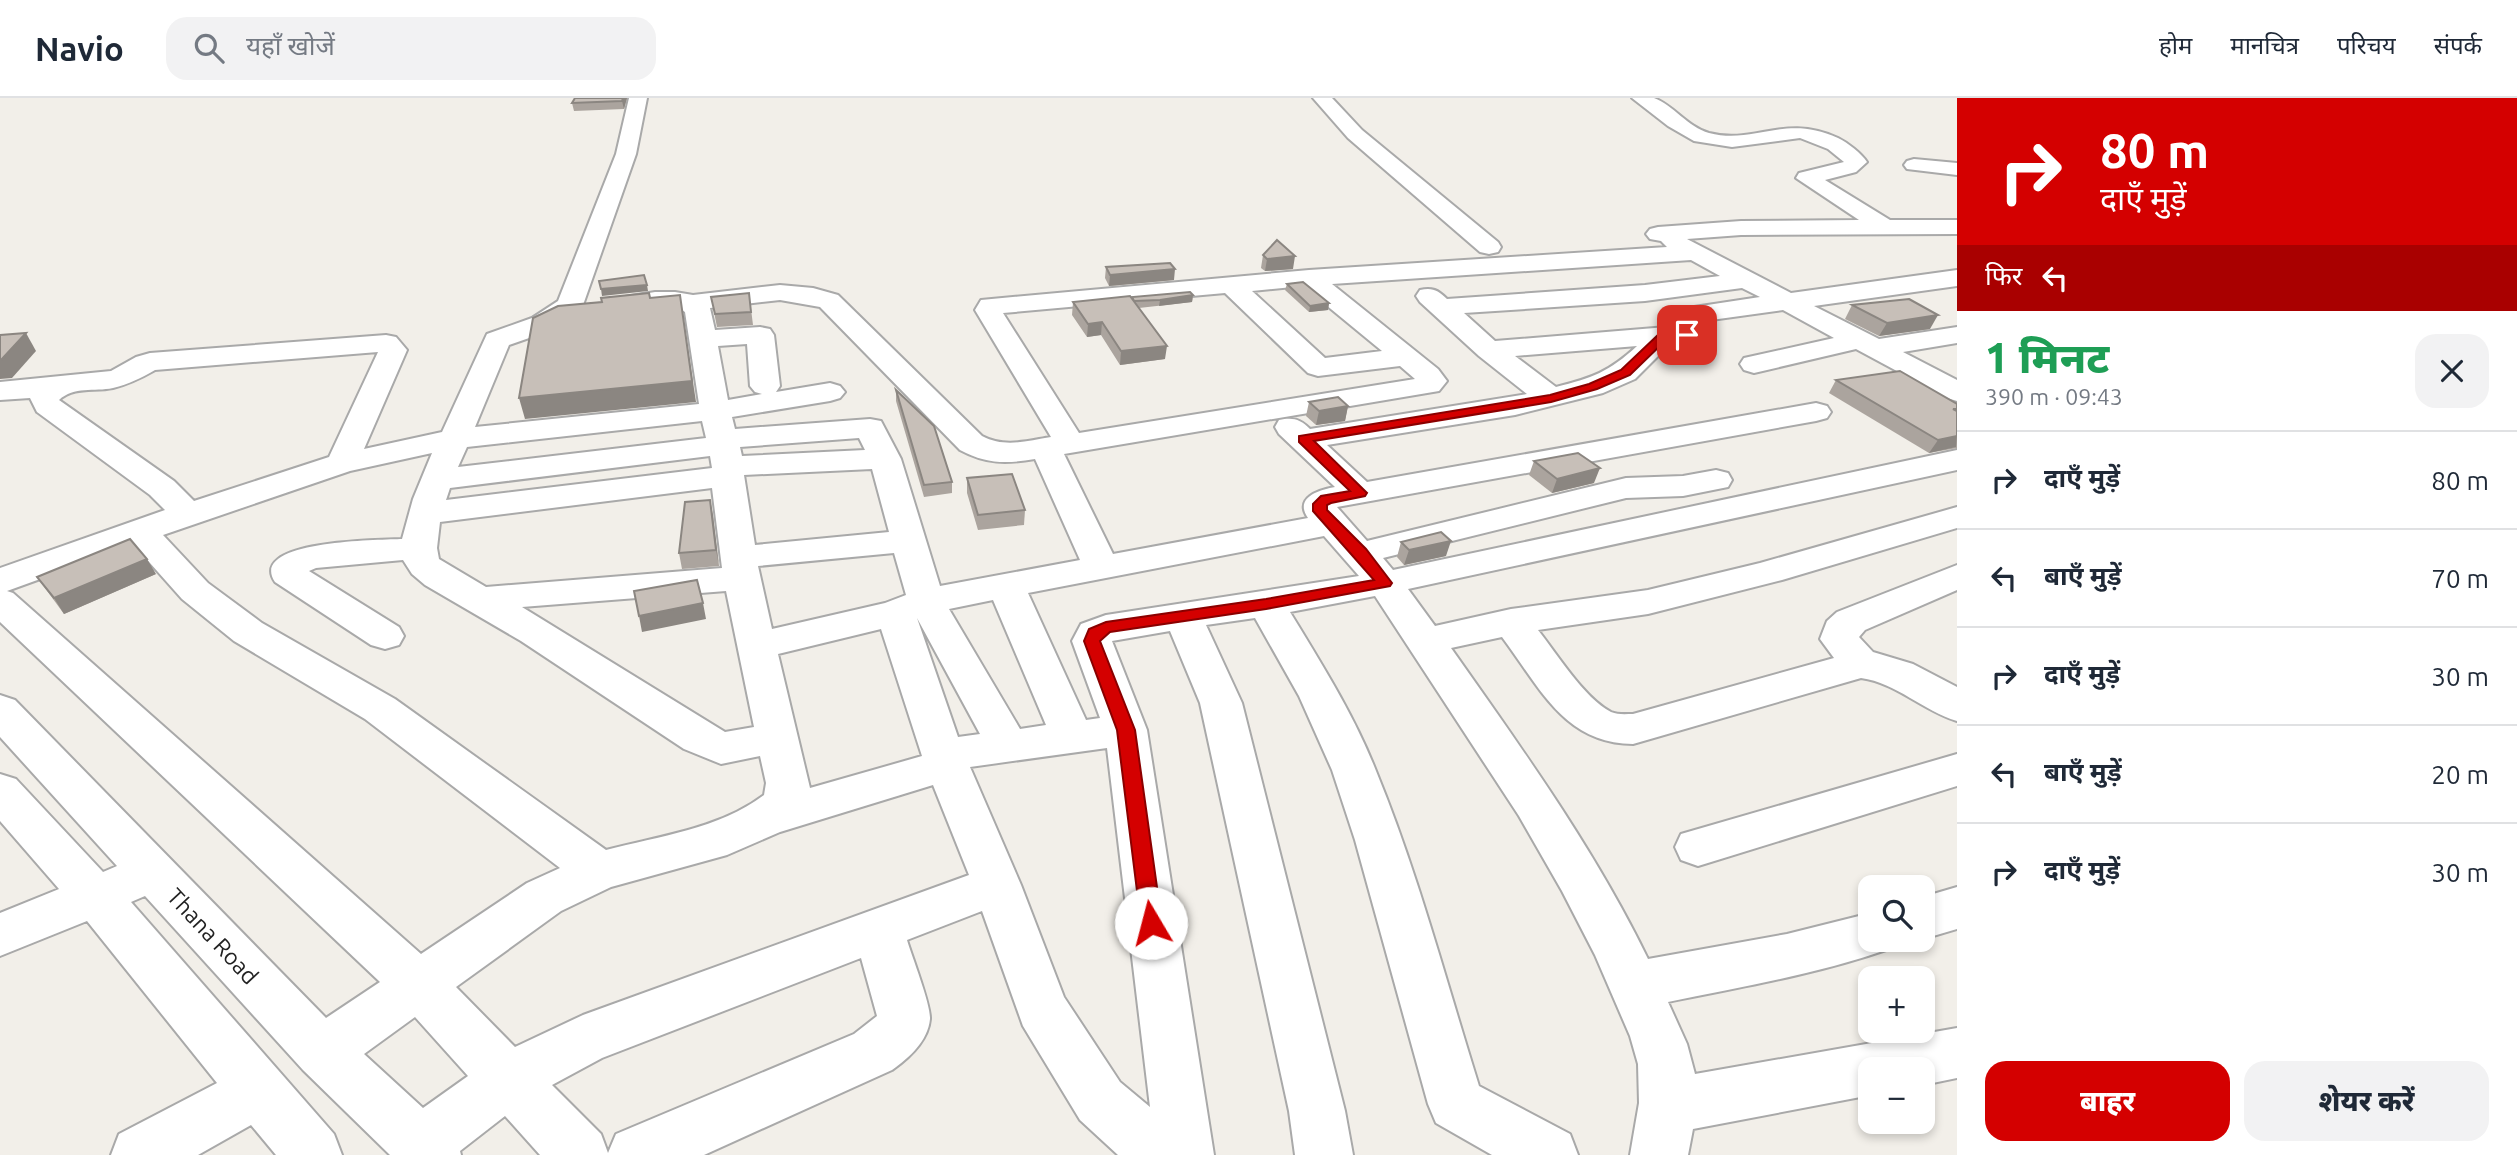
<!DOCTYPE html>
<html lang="hi">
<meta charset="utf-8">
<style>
:root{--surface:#fff;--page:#f2f2f3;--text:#1f2937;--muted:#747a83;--line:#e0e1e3;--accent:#d40000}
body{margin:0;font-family:Ubuntu,"Noto Sans Devanagari",sans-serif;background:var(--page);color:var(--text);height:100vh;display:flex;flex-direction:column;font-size:26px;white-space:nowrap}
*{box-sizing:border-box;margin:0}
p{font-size:23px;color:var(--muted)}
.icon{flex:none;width:38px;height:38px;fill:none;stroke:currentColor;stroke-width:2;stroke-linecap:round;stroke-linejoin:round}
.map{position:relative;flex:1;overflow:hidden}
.sheet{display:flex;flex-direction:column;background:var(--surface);width:560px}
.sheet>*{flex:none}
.guide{background:#d40000;color:#fff;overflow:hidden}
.buttons{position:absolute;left:1858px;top:777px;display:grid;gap:14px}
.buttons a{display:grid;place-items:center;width:77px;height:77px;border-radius:14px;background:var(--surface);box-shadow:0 4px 10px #0003;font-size:35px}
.pin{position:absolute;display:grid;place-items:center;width:60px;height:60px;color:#fff;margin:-30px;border-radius:14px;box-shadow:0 4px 10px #0006}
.me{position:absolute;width:77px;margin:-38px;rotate:352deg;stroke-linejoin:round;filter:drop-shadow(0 0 5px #0008)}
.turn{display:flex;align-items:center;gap:24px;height:147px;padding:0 28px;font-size:32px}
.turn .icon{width:91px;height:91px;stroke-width:2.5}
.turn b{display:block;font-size:49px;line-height:60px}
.then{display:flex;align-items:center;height:66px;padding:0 28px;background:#0003;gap:14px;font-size:26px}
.round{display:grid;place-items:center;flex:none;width:74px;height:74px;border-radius:21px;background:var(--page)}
.overview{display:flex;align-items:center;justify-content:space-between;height:119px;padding:0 28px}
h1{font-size:42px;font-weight:800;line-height:52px;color:#1e9e55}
.cta{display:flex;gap:14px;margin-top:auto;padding:14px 28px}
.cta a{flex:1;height:80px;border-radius:21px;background:var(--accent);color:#fff;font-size:28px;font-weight:800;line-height:80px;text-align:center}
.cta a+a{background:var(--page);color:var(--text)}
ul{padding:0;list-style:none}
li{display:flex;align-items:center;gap:21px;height:98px;padding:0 28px;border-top:2px solid var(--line)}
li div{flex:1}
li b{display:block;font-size:26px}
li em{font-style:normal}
header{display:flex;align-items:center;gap:42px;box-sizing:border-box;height:98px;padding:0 35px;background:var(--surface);border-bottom:2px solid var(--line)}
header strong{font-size:33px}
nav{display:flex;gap:38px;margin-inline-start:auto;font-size:24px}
.search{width:490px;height:63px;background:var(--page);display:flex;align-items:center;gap:18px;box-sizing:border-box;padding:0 24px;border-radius:21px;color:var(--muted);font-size:26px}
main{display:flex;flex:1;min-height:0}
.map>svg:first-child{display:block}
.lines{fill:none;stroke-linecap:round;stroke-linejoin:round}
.minor-casing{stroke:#a9a9a9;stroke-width:4}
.minor{fill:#fff;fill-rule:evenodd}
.wall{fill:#aba49e}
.shaded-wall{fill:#8b8681}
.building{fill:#c7bfb8;stroke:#8b8681;stroke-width:2}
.route{fill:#d40000;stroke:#8a0000;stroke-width:2}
.labels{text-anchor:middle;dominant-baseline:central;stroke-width:7;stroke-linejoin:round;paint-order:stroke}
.near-street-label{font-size:23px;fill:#222;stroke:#fff}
</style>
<header>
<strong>Navio</strong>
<div class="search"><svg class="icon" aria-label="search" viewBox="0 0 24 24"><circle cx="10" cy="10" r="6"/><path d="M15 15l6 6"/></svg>यहाँ खोजें</div>
<nav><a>होम</a><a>मानचित्र</a><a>परिचय</a><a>संपर्क</a></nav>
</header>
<main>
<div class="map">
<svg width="1957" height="1057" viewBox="0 0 1957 1057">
<rect width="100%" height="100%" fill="#f2efe9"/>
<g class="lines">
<g class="minor-casing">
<g id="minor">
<path d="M629,0H647L636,56L583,207L552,232L509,247L475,329L699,306L685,214C666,201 640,217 619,212L615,206L619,200L655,194H675L693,197L780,187L813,190L838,197L982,338C1005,350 1026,343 1051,339L975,212L981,202L1309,172L1667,149L1661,143L1650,141L1646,136L1650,131L1658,129L1741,123L1859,122L1796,80L1799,75L1844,64L1828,51L1800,40L1732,49L1694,43L1668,28L1632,0C1638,0 1648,0 1654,0C1673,7 1688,29 1709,35C1755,47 1785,15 1838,40C1848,45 1861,55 1867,64L1856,74L1825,82L1890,122H1957V136L1741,137L1687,141L1791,195L1957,172V188L1814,208L1879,241L1957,229V245L1903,254L1957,282V303L1947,300L1856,251L1754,275L1744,272L1740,266L1744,260L1834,240L1783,212L1704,223L1710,231L1704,241L1671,245L1635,281L1603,295L1515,317L1327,347L1367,384L1816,305L1827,308L1831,314L1827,320L1816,323L1337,409L1367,443L1626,380L1683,378L1716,372L1728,375L1732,382L1728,389L1683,398L1626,400L1383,460L1393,472L1957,352V372L1408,491L1435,528L1511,511L1648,492L1760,465L1957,409V430L1782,482L1648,516L1538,532C1557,556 1584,600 1611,614C1618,617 1626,616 1633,616L1834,560L1820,541L1827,523L1837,514L1957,467V492L1865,532L1859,539L1873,554L1913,566L1957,589V623C1923,613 1897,585 1861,580L1633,646C1564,646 1539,588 1502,539L1451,550C1522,651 1594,750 1648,861L1787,836L1871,815V842H1893L1889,851C1817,876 1742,889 1668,904L1687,946L1695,976L1957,930V980L1923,987V971H1871V997L1693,1031L1688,1057H1630L1639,1005L1638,966L1630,938L1595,857L1562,793L1519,718L1375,498L1290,514C1321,565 1354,617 1376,673C1418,775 1446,883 1479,988L1570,1036L1578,1057H1492L1436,1025L1428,1006L1355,742L1332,672L1299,598L1255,520L1206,527L1242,605L1345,1013L1353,1057H1295L1289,1013L1200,605L1170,533L1112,543L1147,632L1214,1057H1118L1080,1022L1023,928L982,813L907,842C912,859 931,907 930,921C928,943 909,960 892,972L704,1057H540L505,1018L460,1053L461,1057H390L303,972L145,798L131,804L334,1036L342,1057H276L251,1027L198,1057H111L119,1036L217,985L87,823L0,858V815L59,791L0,723V676L16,681L103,774L117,768L0,639V597L15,602L326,920L380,884L0,524V470L165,412L150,397L37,314L30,300L0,302V284L111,273L136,259L150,255L386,237L396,239L407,252L364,351L442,334L487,236L532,220L558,203L616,56ZM1691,162L1720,178L1645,187L1447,201C1438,192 1432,189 1420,192L1416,198L1420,204L1479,258L1527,296L1310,331C1300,321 1293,319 1279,322L1275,329L1279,336L1335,389C1318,392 1294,400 1308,420L1113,456L1064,356L1439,293L1447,283L1438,271L1332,186ZM1303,188L1382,253L1325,260L1252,193ZM1742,190L1760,199L1681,211L1673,219L1679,228L1495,243L1464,215L1645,203ZM1225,195L1308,275L1318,278L1400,268L1415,281L1079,335L1003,215ZM780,202L820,209L960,352C986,366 1006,366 1035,361L1080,462L940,488L901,361L881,323L870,321L735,331L732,319L830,303L840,300L845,294L840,288L830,285L776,294L780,288L774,237L770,231L760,229L715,232L710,210ZM747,246L750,288L755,294L762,296L728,302L718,248ZM1637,248C1609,274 1592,280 1556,289L1515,258ZM378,254L329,359L194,403L174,383L59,302C74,288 94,294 113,290C129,286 141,280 155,272ZM702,323L706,340L458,369L467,349ZM859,340L865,352L742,358L740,349ZM432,355L413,401L402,441C380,442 247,442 275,484L371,547L385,551L399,547L404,538L399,529L309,473L316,470L403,462L412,476L425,487L521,543L684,651L721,666L760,658L766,685L764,697C719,731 659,738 606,752L395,601L262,525L208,485L163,437L350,373ZM710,358L712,370L446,402L450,390ZM872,371L889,434L755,447L744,377ZM712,390L722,470L486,489L439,461L437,450L440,424ZM1324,438L1359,478L1106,517L1081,526L1072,543L1100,620L1086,622L1028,495ZM134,447L182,501L234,543L365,621L560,770L527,785L421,856L13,495L7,493ZM894,455L906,497L885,505L772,531L758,468ZM726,493L754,629L725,634L522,509ZM993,502L1046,627L1020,631L949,511ZM917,520L980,636L958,639ZM881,531L922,658L810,690L778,556ZM1107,650L1150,1009L1120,984L1064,899L1021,787L970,669ZM933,687L969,777L583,917L515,949L456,889L561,813L611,789L727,757L780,734ZM861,860L877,918L854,936L616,1036L608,1055L601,1036L552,987L602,960ZM415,919L468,978L423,1010L364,956Z"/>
<path d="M1313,0H1332L1362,32L1498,144L1501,149L1498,154L1489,156L1480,154L1348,40Z"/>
<path d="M1914,61L1957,65V77L1907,71L1904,67L1907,63Z"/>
<path d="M1957,656V688L1698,768L1681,762L1675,749L1681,736Z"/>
<path d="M1957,789V831L1923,841V799Z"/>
</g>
</g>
<use href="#minor" class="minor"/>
</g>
<g class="wall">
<path d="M575,0H627L624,11L574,13L572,5Z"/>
<path d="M1263,157L1293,171L1265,173L1261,170Z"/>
<path d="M1106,169L1174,182L1109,188L1105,180Z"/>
<path d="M1287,186L1329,205L1328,212L1309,214L1285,192Z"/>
<path d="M749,195L753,227L717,229L711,199Z"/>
<path d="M1193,197L1192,204L1139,210L1165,261L1120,267L1101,237L1087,239L1072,217L1073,204L1132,199Z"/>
<path d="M1852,207L1930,231L1879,238L1845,221Z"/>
<path d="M1836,282L1957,306V350L1929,355L1829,295Z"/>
<path d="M896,292L952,384V395L924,399L896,303Z"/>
<path d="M1309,304L1348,308L1345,323L1316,327L1306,318Z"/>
<path d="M1534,363L1594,385L1552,395L1529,377Z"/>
<path d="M967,380L1025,412L1024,427L978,432L967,395Z"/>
<path d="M710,402L719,468L682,471L679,455Z"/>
<path d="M1401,444L1446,458L1404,467L1397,459Z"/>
<path d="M156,476L64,516L37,479Z"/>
</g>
<g class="shaded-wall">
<path d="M623,0H627L624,11L622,3Z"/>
<path d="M1295,158L1293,171L1265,173L1267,161Z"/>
<path d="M1175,171L1174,182L1109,188L1110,177Z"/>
<path d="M647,187L648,193L602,198L601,191Z"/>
<path d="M680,197L696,304L525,321L519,300Z"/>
<path d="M1193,197L1192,204L1159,208L1160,202Z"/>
<path d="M1329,205L1328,212L1309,214L1310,208Z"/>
<path d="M1938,217L1930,231L1879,238L1887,225Z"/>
<path d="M1102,224L1101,237L1087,239L1088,226Z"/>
<path d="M26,235L36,253L12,280L0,281V262Z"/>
<path d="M1167,248L1165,261L1120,267L1121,253Z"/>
<path d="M1348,308L1345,323L1316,327L1319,313Z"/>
<path d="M1957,338L1956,349L1929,355L1938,342Z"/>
<path d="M1600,370L1594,385L1552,395L1557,381Z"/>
<path d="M710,402L713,417L719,468L716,452Z"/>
<path d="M1451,443L1446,458L1404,467L1409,452Z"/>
<path d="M147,461L156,476L64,516L54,500Z"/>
<path d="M703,505L706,521L642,534L639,518Z"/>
</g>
<g class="building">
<path d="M575,0H623L622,3L572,5Z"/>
<path d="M1277,142L1295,158L1267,161L1263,157Z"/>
<path d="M1170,165L1175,171L1110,177L1106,169Z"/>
<path d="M644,177L647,187L601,191L599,183Z"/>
<path d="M1303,184L1329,205L1310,208L1287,186Z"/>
<path d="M1190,194L1193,197L1160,202L1134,203L1132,199Z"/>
<path d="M649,195L650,200L680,197L692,283L519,300L533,220L558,208L602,204L601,200Z"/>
<path d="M749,195L751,214L715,216L711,199Z"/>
<path d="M1130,198L1167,248L1121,253L1102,224L1088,226L1073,204Z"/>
<path d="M1909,201L1938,217L1887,225L1852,207Z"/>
<path d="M26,235L1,262H0V237Z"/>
<path d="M1900,273L1957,306V311H1953L1957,313V338L1938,342L1836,282Z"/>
<path d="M896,292L934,328L952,384L924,387Z"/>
<path d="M1338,299L1348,308L1319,313L1309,304Z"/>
<path d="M1578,355L1600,370L1557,381L1534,363Z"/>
<path d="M1012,376L1025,412L978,417L967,380Z"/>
<path d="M710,402L716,452L679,455L685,404Z"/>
<path d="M1441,434L1451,443L1409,452L1401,444Z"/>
<path d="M130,441L147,461L54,500L37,479Z"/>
<path d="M697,482L703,505L639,518L634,493Z"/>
</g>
<path class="route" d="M1687,233L1693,237L1691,239L1667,241L1630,277L1597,291L1551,304L1314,343L1367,395L1365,398L1331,405L1327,407V412L1366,451L1392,485L1390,488L1266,511L1110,534L1100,543L1135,632L1162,825L1159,831L1151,833L1144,831L1141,825L1117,632L1084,543L1089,531L1106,524L1266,501L1374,482L1313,413V406L1321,398L1350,393L1299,344V338L1550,297L1589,286L1621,272L1660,235Z"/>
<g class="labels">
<g class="near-street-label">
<text transform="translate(213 838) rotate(47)">Thana Road</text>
</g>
</g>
</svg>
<div class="buttons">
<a><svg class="icon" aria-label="search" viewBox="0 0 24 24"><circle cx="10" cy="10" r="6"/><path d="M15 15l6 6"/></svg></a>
<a>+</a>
<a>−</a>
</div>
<div class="pin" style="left:1687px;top:237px;background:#d93025"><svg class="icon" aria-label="arrive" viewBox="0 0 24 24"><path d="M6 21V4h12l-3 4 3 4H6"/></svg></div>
<svg class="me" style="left:1151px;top:825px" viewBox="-20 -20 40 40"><circle r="19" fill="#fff"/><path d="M0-13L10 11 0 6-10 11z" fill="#d40000"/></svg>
</div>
<section class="sheet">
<div class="guide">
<div class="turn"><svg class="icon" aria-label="right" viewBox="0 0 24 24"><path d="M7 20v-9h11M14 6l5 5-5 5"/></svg><div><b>80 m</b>दाएँ मुड़ें</div></div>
<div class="then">फिर<svg class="icon" aria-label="left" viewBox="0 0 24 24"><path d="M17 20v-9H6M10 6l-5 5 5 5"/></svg></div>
</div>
<div class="overview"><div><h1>1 मिनट</h1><p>390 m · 09:43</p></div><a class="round"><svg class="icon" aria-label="close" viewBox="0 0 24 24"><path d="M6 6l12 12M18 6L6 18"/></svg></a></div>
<ul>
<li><svg class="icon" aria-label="right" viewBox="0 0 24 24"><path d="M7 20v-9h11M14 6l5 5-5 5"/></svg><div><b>दाएँ मुड़ें</b></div><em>80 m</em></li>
<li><svg class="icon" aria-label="left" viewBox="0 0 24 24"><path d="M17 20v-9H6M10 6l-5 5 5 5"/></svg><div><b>बाएँ मुड़ें</b></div><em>70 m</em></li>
<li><svg class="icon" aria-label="right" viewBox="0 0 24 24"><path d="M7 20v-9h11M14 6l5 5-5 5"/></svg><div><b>दाएँ मुड़ें</b></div><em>30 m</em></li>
<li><svg class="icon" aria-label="left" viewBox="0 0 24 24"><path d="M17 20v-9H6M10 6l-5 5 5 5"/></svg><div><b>बाएँ मुड़ें</b></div><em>20 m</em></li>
<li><svg class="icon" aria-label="right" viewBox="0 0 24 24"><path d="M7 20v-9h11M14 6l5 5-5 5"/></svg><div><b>दाएँ मुड़ें</b></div><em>30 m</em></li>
</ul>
<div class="cta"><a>बाहर</a><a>शेयर करें</a></div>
</section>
</main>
